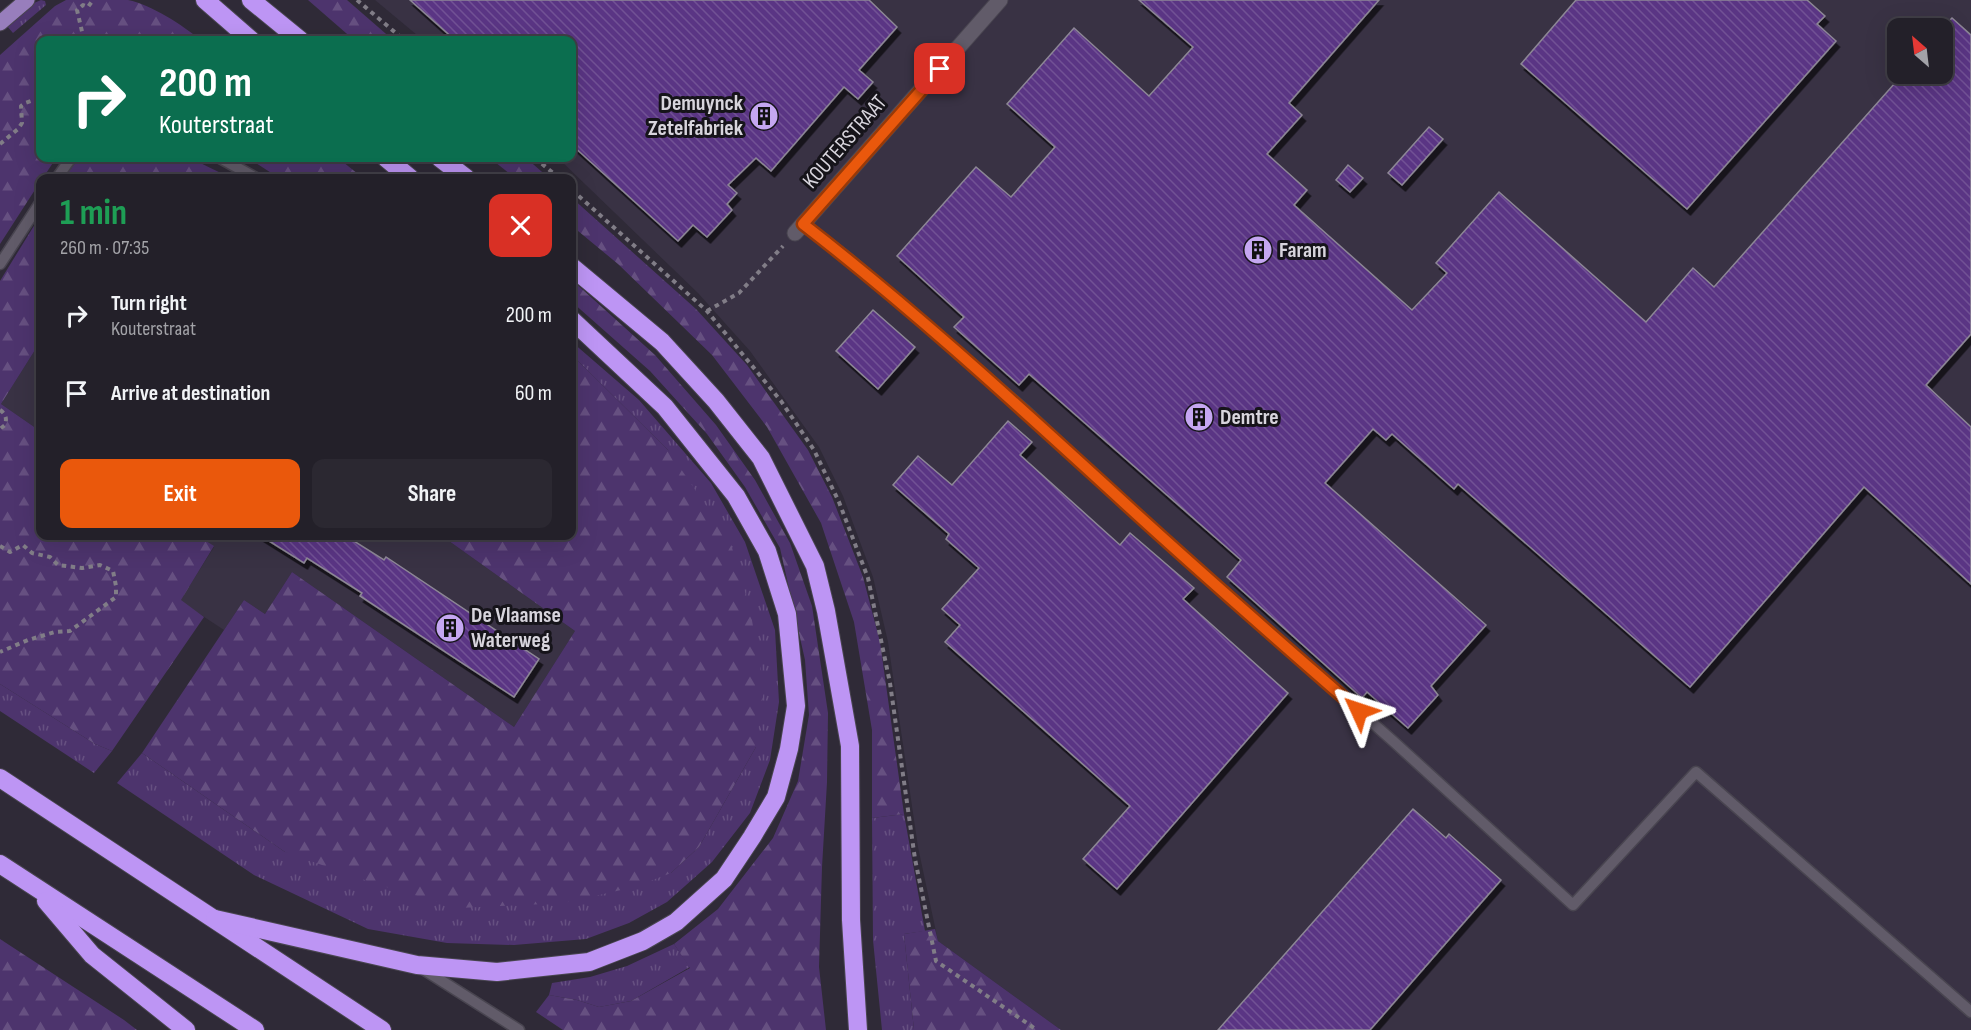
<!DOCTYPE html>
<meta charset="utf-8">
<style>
:root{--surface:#232029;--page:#2b2831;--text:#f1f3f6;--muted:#a3a3a8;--line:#403e46;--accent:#ea580c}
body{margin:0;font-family:"Sofia Sans Condensed",sans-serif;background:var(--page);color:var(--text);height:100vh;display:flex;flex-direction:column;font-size:22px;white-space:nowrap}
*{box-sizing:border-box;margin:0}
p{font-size:20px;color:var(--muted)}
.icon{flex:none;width:33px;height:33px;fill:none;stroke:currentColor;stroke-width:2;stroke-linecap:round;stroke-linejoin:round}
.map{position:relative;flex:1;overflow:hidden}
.sheet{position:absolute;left:36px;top:174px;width:540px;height:366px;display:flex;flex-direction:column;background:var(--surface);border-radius:12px;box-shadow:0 6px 24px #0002,0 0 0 2px var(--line)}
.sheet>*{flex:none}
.top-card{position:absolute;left:36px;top:36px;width:540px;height:126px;border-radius:12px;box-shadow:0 6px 24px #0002,0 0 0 2px var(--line);background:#0b6e4f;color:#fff;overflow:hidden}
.needle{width:39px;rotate:332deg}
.controls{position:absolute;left:1887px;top:18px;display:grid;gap:12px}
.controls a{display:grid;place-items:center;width:66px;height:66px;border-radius:12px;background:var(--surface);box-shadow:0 6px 24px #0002,0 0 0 2px var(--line);font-size:30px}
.pin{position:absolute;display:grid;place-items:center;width:51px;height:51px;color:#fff;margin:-26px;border-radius:12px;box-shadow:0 3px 9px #0006}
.me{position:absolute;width:66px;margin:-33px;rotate:312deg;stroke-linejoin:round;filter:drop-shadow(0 0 4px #0008)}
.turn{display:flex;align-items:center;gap:21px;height:126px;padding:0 24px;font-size:27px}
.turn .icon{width:78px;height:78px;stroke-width:2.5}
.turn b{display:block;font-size:42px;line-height:51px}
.round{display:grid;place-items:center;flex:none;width:63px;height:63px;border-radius:12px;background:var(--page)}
.summary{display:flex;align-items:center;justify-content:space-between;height:102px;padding:0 24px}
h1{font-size:36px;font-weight:700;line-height:45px;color:#1e9e55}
.button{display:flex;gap:12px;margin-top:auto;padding:12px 24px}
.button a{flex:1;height:69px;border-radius:12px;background:var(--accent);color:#fff;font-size:24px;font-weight:700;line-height:69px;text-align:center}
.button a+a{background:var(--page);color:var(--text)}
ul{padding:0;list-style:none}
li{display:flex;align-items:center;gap:18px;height:78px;padding:0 24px}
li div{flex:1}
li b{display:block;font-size:22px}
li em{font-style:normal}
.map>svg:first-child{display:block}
.built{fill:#393244;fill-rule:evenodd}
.grass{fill:url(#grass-tufts)}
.forest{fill:url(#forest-firs)}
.building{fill:url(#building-back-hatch);stroke:#8d8796;stroke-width:1.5;filter:url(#shadow)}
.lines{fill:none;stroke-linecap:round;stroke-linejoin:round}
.lane-casing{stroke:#494550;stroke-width:13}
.street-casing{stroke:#494550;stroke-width:17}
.primary-casing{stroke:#494550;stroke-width:17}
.highway-casing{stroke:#494550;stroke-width:20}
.path{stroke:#817d87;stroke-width:4;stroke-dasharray:4.5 4.5;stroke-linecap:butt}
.lane{stroke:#615b69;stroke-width:10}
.street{stroke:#615b69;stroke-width:15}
.primary{stroke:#987ebc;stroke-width:15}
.highway{stroke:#bd95f4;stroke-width:18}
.route-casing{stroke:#983908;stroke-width:15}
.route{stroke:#ea580c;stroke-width:10}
.labels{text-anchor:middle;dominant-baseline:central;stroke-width:6;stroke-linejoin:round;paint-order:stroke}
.poi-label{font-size:22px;font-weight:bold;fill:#d8d5dd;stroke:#16141a;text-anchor:start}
.street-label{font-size:22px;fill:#d8d5dd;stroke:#16141a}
</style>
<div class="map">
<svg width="1971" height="1030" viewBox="0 0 1971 1030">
<defs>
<pattern id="grass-tufts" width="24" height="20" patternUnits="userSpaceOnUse" patternTransform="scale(1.5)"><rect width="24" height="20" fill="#4d346d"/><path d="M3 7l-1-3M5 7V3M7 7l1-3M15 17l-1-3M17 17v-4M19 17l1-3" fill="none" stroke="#665081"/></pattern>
<pattern id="forest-firs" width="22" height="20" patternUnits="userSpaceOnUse" patternTransform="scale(1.5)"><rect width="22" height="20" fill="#4d346d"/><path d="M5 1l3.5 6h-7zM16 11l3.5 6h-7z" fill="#665081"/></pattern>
<pattern id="building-back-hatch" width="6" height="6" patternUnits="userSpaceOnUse" patternTransform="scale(1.5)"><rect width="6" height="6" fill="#5a3584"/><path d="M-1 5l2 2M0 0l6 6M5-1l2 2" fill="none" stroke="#715195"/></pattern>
<filter id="shadow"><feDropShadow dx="3.5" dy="6" stdDeviation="0" flood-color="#0009"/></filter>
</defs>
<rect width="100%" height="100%" fill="#2f2a37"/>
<g class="built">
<path d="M375,0H1971V1030H1061L938,941L918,847L888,642L873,577L843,496L819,447L750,351L698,293L558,158H572V40H423ZM1898,28H1942V74H1898Z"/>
<path d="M40,342V431L1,404Z"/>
<path d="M198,536H442L575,631L514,727L292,572L265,614L244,600L224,630L180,601L214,547Z"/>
</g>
<g class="grass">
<path d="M41,0L45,1L46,5L13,33L7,26L34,3Z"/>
<path d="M572,342L639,400L711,483L745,542L775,630L779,702L770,760L750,813L712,862L667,902L629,923L586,939L514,945L447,943L368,929L254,875L117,783L142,753L285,852L671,873L699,847L756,747L668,450L572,355Z"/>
<path d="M0,684L95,744L112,751L94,773L0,711Z"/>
<path d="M904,814L925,931L904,934L914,1030H882L873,940L872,818Z"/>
<path d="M674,944L690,967L631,1001L599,1007L577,1000L549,995L552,983L590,977L627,966Z"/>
</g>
<g class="forest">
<path d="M66,0H128C152,5 182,25 201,40H40V158H56L43,178H40V182L0,244V55L55,6Z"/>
<path d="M308,0H347L393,40H354Z"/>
<path d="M79,158H190L231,178H64Z"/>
<path d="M248,158H338L363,178H279Z"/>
<path d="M490,158H526L549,178H515Z"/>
<path d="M572,198L696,309L747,365L808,450L832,497L863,577L880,642L904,814L872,818V730L854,622L821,523L767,427L712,355L618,264L572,226Z"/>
<path d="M40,216V342L1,404L40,431V536H198L214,546L181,600L204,617L112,751L95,744L0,684V281Z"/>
<path d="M572,280L655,355L716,425L755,480L790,543L812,606L828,713L827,782L822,867L819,967L826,1030H563L536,1012L549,995L577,1000L599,1007L631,1001L690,968L674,944L718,909L773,838L798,781L809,715L805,660L780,548L745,487L707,434L650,371L572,302Z"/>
<path d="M572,355L668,450L730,541L750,609L764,689L756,747L699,847L671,873L634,887L564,903L459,908L376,884L285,852L142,753L244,600L265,614L292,572L514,727L575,631L442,536H572Z"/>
<path d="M935,929L938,941L1061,1030H914L904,934Z"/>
<path d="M0,939L124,1020L137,1030H0Z"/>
</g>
<g class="building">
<path d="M410,0H869L897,27L859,70L873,82L858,99L844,87L771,171L756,158L728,185L737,193L727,204L732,210L707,237L693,225L678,241L572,145V40H455Z"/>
<path d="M1139,0H1379L1289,103L1302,115L1267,154L1307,190L1294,205L1412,310L1447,273L1436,263L1499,192L1646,322L1693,268L1714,287L1903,74H1942V28L1952,18L1971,35V334L1926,385L1971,427V584L1864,487L1690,687L1458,484L1454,489L1392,434L1386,440L1373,429L1325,483L1486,625L1431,686L1438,695L1408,728L1367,692L1362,698L1227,577L1241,560L1029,374L1019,385L954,327L964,317L897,256L976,167L1011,197L1055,147L1007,104L1074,28L1149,96L1193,47Z"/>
<path d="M1576,0H1807L1825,16L1817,24L1836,41L1687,209L1521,64Z"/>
<path d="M1429,127L1443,139L1402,185L1388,173Z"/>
<path d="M1348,165L1363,178L1350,192L1336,180Z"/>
<path d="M873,310L915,347L878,389L836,351Z"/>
<path d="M1008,421L1032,442L1020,455L1120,545L1130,533L1194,588L1183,599L1288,693L1117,889L1083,859L1130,806L945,642L960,625L942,609L979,568L946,539L949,534L893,485L918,456L952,485Z"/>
<path d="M261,536H346L384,560L386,557L539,659L514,697L360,596L362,593L307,558L304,563Z"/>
<path d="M1413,809L1446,838L1449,834L1501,880L1370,1030H1218Z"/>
</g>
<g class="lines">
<g class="lane-casing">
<g id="lane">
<path d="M220,158L256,178"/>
<path d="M57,178L71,158"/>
<path d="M803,224L849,259L1026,411L1119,499L1393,741L1573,905L1696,772L1971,1012"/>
<path d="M0,264L40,203"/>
<path d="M423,969L519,1030"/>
</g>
</g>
<g class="street-casing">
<path id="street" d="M795,233L1000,0"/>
</g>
<g class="primary-casing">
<path id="primary" d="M0,23L27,0"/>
</g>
<g class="highway-casing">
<g id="highway">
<path d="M205,0L251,40"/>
<path d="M251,0L300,40"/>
<path d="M386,158L410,178"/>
<path d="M440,158L466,178"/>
<path d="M572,267L662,342L716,401L761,458L815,566L826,611L850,746L851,920L858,1030"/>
<path d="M0,778L382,1030"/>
<path d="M0,864L255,1030"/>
<path d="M46,901L92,955L186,1030"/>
<path d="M215,919L417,965L497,972L589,962L643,941L676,922L724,879L752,837L776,797L789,749L796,706L787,614L767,551L736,496L665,407L572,320"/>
</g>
</g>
<g class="path">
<path d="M357,0L404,40"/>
<path d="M84,40L77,10L83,5L88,7L93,0"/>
<path d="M0,144L18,129L22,123L21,106L25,103L40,98"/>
<path d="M535,158L559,178"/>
<path d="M572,190L707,311L781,401L814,450L839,502L868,578L890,683L915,859L936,961L1037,1030"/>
<path d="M707,311L739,293L783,246"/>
<path d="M0,410C6,414 7,419 5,425L0,429"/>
<path d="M0,546L10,552L23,545L32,553L50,557L58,565L82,568L100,565L113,571L116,586V597L70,631L55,632L28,640L0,652"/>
</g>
<use href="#lane" class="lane"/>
<use href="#street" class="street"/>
<use href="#primary" class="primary"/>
<use href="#highway" class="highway"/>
</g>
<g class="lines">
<g class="route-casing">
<path id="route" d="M940,69L803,224C913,309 1015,403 1118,497C1197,570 1278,640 1359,711"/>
</g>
<use href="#route" class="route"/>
</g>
<defs>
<g id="building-disc" transform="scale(1.5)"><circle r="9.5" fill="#c5a7f1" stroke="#16141a"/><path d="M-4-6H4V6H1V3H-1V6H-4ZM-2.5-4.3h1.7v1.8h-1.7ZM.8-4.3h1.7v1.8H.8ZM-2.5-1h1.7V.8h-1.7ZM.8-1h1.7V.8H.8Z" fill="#111"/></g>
</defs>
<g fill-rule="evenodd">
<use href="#building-disc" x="764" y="116"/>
<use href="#building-disc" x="1258" y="250"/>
<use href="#building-disc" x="1199" y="417"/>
<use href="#building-disc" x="450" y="628"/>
</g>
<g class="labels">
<g class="poi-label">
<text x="743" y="103" text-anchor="end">Demuynck<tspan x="743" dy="25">Zetelfabriek</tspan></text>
<text x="1279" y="250">Faram</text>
<text x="1220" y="417">Demtre</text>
<text x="471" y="615">De Vlaamse<tspan x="471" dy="25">Waterweg</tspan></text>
</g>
<g class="street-label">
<text transform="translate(845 142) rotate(-49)">KOUTERSTRAAT</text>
</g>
</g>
</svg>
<div class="controls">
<a><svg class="needle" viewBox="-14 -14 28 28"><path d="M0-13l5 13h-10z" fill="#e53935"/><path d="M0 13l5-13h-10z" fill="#a3a3a8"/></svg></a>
</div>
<div class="pin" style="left:940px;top:69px;background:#d93025"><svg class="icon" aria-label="arrive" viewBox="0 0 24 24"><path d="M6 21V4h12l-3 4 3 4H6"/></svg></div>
<svg class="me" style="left:1359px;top:711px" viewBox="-20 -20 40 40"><path d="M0-17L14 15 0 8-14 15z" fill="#ea580c" stroke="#fff" stroke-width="4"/></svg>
<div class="top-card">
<div class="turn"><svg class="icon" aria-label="right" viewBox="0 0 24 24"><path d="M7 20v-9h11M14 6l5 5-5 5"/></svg><div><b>200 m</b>Kouterstraat</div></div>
</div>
<section class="sheet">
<div class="summary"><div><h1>1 min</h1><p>260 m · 07:35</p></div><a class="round" style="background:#d93025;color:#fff"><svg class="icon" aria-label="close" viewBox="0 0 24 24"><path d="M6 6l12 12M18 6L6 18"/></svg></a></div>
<ul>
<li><svg class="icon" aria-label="right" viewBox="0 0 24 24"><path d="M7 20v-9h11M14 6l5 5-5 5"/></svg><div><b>Turn right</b><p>Kouterstraat</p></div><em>200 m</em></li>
<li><svg class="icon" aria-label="arrive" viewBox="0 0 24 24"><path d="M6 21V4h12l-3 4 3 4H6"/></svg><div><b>Arrive at destination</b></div><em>60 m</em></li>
</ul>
<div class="button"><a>Exit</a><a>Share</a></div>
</section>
</div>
